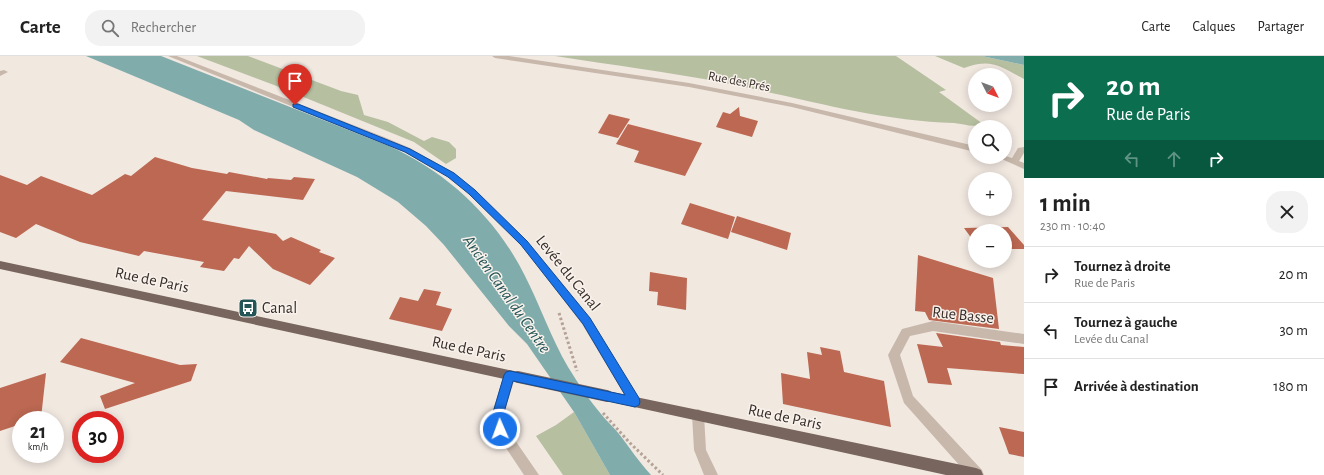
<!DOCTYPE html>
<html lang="fr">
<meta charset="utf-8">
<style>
:root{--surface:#fff;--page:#f2f2f2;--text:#222;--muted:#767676;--line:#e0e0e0}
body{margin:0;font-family:"Alegreya Sans",sans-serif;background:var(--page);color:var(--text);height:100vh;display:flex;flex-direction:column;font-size:15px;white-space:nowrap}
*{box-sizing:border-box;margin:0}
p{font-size:13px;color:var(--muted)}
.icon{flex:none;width:22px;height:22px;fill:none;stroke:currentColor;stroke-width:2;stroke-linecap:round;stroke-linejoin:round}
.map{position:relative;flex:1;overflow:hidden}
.details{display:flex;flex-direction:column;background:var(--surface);width:300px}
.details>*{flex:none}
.banner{background:#0b6e4f;color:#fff;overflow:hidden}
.needle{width:26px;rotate:132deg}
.fabs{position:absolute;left:968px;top:12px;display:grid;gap:8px}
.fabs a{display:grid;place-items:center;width:44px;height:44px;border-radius:50%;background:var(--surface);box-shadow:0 2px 10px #0003;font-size:20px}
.speed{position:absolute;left:12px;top:355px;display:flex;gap:8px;font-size:20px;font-weight:700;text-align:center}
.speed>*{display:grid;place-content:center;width:52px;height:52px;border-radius:50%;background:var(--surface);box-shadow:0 2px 10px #0003;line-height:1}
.speed small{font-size:10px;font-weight:400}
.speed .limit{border:6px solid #d22;background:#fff;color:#111}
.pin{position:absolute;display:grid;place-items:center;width:34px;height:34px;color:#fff;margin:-41px -17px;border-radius:50% 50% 50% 0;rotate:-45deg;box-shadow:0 0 4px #0007}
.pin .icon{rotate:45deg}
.me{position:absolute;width:44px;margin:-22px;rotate:358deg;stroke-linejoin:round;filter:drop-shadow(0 0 3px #0008)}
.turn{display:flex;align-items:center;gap:14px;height:84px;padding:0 16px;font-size:18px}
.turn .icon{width:52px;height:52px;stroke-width:2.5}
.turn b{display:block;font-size:28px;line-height:34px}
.lanes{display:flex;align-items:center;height:38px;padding:0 16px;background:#0003;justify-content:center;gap:20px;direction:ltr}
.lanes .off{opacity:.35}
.round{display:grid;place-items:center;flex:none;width:42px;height:42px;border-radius:16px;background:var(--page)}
.head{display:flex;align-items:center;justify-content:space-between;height:68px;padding:0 16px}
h1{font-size:24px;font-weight:600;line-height:30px}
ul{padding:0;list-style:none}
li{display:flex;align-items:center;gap:12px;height:56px;padding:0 16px;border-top:1px solid var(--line)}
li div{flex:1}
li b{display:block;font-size:15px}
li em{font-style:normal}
header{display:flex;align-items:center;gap:24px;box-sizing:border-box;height:56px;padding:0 20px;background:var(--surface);border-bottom:1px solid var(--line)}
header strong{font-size:19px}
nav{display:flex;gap:22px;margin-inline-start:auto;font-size:14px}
.search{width:280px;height:36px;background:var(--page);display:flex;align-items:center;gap:10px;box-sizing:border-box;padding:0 14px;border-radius:16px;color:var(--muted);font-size:15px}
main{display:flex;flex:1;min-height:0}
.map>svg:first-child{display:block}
.green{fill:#b6bfa0}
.water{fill:#81acac}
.building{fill:#bc6852}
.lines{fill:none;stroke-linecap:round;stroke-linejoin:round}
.path{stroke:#b4a296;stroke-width:3;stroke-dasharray:2.5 2.5;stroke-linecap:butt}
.minor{fill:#c8b8ac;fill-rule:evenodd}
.major{fill:#78655d;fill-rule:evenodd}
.major-bridge{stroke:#78655d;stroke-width:12}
.route{fill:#1a73e8;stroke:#114b97}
.labels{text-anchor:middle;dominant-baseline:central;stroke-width:3;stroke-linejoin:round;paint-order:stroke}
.far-street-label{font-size:13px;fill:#372e2a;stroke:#f9f2ec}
.street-label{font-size:16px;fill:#372e2a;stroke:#f9f2ec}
.poi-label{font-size:16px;fill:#372e2a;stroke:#f9f2ec;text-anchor:start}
.water-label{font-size:17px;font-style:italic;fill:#235456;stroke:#f9f2ec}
</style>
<header>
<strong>Carte</strong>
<div class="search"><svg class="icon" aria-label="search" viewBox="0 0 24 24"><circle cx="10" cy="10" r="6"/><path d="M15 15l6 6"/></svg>Rechercher</div>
<nav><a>Carte</a><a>Calques</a><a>Partager</a></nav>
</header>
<main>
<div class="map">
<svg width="1024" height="419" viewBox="0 0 1024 419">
<rect width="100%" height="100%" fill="#f1e8e0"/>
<g class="green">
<path d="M197,0H248L341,35L358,39L364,59L388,66L424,85L432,81L449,86L456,93V102L446,108L414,86L274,29Z"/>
<path d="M555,0H896L946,34L939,36L983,68C973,72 964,68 954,67C876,65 801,42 725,27C669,16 611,9 555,0Z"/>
<path d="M935,0H982L1024,9V23C999,10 992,2 964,12Z"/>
<path d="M574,356L610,419H563L536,380L556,369Z"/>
</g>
<g class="water">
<path d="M86,0H161L389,90C447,116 495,161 524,218C540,249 551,282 568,311C578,327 589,344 601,358C606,365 614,371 619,378C630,392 639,406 651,419H610L574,356L527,288L509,270L444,189L426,170L398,146L357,121L254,74L239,64Z"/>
<path d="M982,0H1024V9Z"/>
</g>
<g class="building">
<path d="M739,51L740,60L758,65L752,81L716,71L723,56L730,58Z"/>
<path d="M609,58L630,63L618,82L598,77Z"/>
<path d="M628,68L702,87L685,120L634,106L639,95L616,88Z"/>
<path d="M155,101L192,112L227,118L229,116L267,123L268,122L291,124L294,121L315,123L303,144L226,135L202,164L276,178L283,185L291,181L321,194L319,196L335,202L310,229L273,213L249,190L239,203L234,202L224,215L200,211L204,206L144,195L139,200L80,186L36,168L16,182L0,176V119L27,129L41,120L92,139L125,118L131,120Z"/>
<path d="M690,147L735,161L728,183L681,168Z"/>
<path d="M737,160L791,177L787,194L731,176Z"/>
<path d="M1008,171L1024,189V193H1005V175H975V187L964,172Z"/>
<path d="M918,199L993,222L999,273L929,264L925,256L915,255Z"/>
<path d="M650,216L687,222L686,254L657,249L658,236L649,235Z"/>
<path d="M424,233L441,236L436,249L452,253L442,275L389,263L400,241L418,245Z"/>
<path d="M936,277L1000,286L1001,289L1024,291V318L947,312L952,329L928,327L917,288L943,291Z"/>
<path d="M81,282L180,309L197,308L191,325L105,353L100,340L135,327L60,306Z"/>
<path d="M820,291L840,295L844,316L884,325L891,371L783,348L781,317L810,323L807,296L822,299Z"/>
<path d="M46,317L41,362L34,364H21V368L0,375V332Z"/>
<path d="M999,371L1024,376V401L1009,398Z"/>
</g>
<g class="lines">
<g class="path">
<path d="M559,257L577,315"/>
<path d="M603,357L629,386L663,419"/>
</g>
<g class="minor">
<path d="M168,0H177L384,81L410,92L454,117L475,134L527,185L590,262L639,342L641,346L639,350L635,352L631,350L582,268L521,189L469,138L448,121L404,96Z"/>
<path d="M492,0H509L689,27L792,47L975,90V96L792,51L689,31L495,2Z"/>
<path d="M4,14L8,16L0,20V15Z"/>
<path d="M1024,91V97L1019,105L1024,107V113L997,101H1005V100L1012,102L1018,92Z"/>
<path d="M933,265L1024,278V288L933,275L910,280L900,299L913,340L982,414L984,419H968L904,347L888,299L902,273Z"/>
<path d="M510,314L514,315L516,319L503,360L506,371L539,419H524L496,377L491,360L504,319L506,315Z"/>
<path d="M698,353L702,355L704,359L706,394L718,419H704L694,394L692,359L694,355Z"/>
</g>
<g class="major">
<path d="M0,205L518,316L522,317L524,321L522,325L518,326L0,213Z"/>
<path d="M607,335L976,412L981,414L983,419H946L607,345L603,344L601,340L603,336Z"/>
</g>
<path class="major-bridge" d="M518,321L607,340"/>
</g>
<path class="route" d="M293,48H298L410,93L454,117L475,134L527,185L590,262L639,342L640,346L639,349L635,351L513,325L503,360L505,373L504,377L500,378L496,377L492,360L504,319L506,316L510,315L625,339L583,268L521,189L469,138L448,121L405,96L293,51Z"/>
<defs>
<g id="bus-square" transform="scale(1)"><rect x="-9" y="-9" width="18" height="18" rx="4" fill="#235456" stroke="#f9f2ec"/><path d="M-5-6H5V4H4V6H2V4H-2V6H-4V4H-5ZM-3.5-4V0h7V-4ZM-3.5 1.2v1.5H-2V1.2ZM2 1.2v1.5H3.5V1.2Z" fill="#fff"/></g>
</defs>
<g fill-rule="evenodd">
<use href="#bus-square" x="248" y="252"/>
</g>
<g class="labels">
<g class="far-street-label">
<text transform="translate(739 26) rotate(11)">Rue des Prés</text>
</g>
<g class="street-label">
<text transform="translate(568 217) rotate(51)">Levée du Canal</text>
<text transform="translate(152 224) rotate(12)">Rue de Paris</text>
<text transform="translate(963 259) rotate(6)">Rue Basse</text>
<text transform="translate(469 293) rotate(12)">Rue de Paris</text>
<text transform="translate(785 361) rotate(12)">Rue de Paris</text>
</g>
<g class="poi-label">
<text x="262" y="252">Canal</text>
</g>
<g class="water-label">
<text transform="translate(507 238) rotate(55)">Ancien Canal du Centre</text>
</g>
</g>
</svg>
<div class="fabs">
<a><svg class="needle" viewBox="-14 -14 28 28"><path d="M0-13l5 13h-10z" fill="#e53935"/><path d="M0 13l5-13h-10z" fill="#767676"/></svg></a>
<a><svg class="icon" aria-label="search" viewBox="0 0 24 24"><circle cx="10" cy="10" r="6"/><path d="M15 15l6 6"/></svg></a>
<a>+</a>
<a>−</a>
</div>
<div class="speed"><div>21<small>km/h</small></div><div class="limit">30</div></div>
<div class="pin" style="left:295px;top:49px;background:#d93025"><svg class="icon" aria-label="arrive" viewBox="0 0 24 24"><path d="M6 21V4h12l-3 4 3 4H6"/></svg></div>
<svg class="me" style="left:500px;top:373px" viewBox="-20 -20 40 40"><circle r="17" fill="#1a73e8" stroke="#fff" stroke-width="3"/><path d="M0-11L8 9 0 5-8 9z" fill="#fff"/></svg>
</div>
<section class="details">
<div class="banner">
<div class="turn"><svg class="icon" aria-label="right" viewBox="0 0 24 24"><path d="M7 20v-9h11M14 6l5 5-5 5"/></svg><div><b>20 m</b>Rue de Paris</div></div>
<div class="lanes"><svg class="icon off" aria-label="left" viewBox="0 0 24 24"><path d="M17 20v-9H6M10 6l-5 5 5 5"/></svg><svg class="icon off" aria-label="ahead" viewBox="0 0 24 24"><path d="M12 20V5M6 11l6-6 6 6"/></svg><svg class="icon" aria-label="right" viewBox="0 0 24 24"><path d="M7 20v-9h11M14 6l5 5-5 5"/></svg></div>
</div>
<div class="head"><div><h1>1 min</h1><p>230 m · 10:40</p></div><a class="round"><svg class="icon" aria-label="close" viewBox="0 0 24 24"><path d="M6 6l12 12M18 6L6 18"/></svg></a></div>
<ul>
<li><svg class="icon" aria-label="right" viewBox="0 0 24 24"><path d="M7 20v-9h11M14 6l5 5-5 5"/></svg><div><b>Tournez à droite</b><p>Rue de Paris</p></div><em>20 m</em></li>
<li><svg class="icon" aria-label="left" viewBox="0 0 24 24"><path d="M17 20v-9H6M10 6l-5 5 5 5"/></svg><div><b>Tournez à gauche</b><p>Levée du Canal</p></div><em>30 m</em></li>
<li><svg class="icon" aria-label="arrive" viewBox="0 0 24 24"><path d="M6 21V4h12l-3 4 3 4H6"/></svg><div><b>Arrivée à destination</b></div><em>180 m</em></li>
</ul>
</section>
</main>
